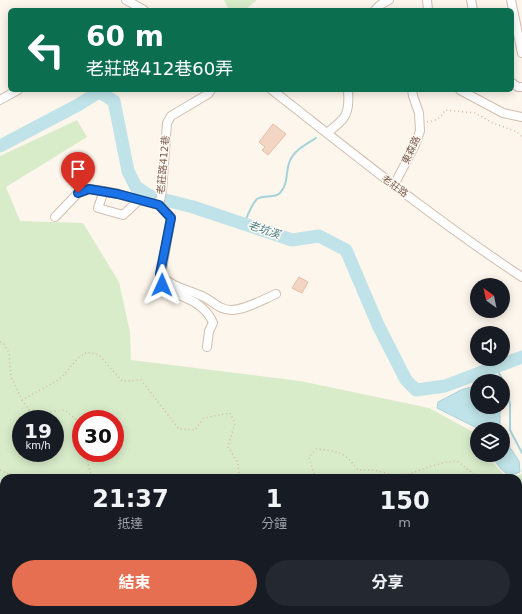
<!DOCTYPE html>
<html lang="zh-TW">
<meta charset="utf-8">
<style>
:root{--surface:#171b24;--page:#242831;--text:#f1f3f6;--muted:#9ea1a6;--accent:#e76f51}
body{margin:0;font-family:"DejaVu Sans","Noto Sans TC",sans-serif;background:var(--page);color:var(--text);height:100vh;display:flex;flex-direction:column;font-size:15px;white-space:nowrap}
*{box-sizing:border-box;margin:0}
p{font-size:13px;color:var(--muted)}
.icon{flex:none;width:22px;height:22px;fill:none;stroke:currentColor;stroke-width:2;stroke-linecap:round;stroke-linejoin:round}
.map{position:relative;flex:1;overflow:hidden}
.panel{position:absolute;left:0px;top:474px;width:522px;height:140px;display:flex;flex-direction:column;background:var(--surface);border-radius:12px 12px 0 0;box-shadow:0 2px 10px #0003}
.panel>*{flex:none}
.hud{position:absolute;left:8px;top:8px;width:506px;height:84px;border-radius:6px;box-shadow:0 2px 10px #0003;background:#0b6e4f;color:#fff;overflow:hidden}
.needle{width:26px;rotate:327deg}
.fabs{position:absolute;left:470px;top:278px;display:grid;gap:8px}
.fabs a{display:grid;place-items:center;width:40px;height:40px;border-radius:50%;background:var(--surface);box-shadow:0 2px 10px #0003;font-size:20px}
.speed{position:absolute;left:12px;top:410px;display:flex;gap:8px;font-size:20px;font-weight:700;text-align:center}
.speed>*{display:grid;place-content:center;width:52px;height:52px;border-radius:50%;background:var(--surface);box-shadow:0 2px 10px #0003;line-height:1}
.speed small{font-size:10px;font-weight:400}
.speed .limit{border:6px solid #d22;background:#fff;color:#111}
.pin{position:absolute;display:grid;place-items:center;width:34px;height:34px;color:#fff;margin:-41px -17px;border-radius:50% 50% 50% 0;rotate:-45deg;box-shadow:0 0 4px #0007}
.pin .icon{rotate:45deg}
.me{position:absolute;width:44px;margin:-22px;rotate:1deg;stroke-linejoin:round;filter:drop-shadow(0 0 3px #0008)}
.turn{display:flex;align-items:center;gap:14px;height:84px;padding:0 12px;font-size:18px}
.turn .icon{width:52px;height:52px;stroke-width:2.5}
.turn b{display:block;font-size:28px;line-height:34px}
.eta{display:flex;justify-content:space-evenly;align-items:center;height:68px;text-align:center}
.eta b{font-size:24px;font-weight:700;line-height:28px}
.primary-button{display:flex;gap:8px;margin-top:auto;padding:8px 12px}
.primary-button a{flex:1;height:46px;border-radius:24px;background:var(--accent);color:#fff;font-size:16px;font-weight:700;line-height:46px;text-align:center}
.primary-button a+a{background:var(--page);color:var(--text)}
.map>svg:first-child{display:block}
.green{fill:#d8ecc9;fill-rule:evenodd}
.water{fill:#bfe3e8;stroke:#a5d3da}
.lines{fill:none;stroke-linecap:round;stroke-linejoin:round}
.stream{stroke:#a5d3da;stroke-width:2}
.river{stroke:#bfe3e8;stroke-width:13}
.building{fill:#f3d5c3;stroke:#e6bba3}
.minor-casing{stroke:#d1beb0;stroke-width:10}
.path{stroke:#d9b8a5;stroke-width:1.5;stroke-dasharray:1 3;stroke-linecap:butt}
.minor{stroke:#fff;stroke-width:8}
.route-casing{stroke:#114b97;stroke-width:10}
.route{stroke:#1a73e8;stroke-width:7}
.labels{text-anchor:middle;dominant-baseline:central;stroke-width:3;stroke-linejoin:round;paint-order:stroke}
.street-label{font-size:10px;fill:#7a5c4d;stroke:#fffaf3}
.water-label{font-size:11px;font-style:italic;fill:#437c86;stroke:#fffaf3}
</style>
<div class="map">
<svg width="522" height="614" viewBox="0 0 522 614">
<rect width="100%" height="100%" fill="#fdf6ec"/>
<g class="green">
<path d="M224,0H257L245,10H229Z"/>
<path d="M77,120L87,137L6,187L20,221L83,223L119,282L130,332L131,360L300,381L429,408L477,434V455H486L507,478H4V547L0,545V156ZM21,419H55V453H21ZM81,419H115V453H81Z"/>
<path d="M522,474V506L518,513V478H509Z"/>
<path d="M522,548V614H71L68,610H518V550Z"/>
<path d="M0,570L4,573V610H37L43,614H0Z"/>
</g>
<g class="water">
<path d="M477,386V407H500V429H479L437,408L438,402L463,389Z"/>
<path d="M503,437L519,461L520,472L509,476L500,468L491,455H503Z"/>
<path d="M373,610H398C389,613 383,614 374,613Z"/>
</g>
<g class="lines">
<g class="stream">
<path d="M244,224C247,217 251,205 257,199C264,194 274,199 280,193C288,185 286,172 289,163C293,151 306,144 316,138"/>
<path d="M496,367L503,381"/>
<path d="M503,382L507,390L510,404V430L522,453"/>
<path d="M518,540L522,538"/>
<path d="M433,614L436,610"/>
</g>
<path class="river" d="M0,146L78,105L99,92L114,101L128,171L136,187L150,196L193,207L292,240L319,236L346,250L378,325L406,380L416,390L445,386L522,357"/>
</g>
<g class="building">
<path d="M273,124L286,134L268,155L262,150L265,147L259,142Z"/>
<path d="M299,277L308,282L302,293L292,288Z"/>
</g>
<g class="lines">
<g class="minor-casing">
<g id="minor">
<path d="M126,0L144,10"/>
<path d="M427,0L428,10"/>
<path d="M471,0L473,10"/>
<path d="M511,0L522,53"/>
<path d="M375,10L380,5L389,0"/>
<path d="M512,83L518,87H522"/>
<path d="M272,90C354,154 435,220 522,277"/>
<path d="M460,90L503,113L522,117"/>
<path d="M0,100L18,90"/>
<path d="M327,133C346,118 350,115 348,90"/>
<path d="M394,185L415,145L420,131L419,113L413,96L412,90"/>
<path d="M104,191L118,194L139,200"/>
<path d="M159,205L162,191L167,123L171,116L208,94L211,90"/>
<path d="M55,217L78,193L89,189L104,191L98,208L123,215L139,200L159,205L171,217L160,282C165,291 177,294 186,298C197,302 209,312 213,323L209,331L207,347"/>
<path d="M160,274C171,288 189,289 204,297C214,302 219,310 232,310C247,309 262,300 276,294"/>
<path d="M518,526L522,527"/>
<path d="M0,549L4,553"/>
<path d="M44,610L45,614"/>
</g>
</g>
<g class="path">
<path d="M427,122C436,121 441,118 445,110L475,113L493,123L517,132L522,137"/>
<path d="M0,342L3,343L9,353L11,377L22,400L60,379L78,358L87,352L99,355L122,381L141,380L179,429L195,430L204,418L230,413L235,423L228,447L238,463L239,478"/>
<path d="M22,400L32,414L64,410L81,423"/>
<path d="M85,453L92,478"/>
<path d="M0,470L15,477L36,478"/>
<path d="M315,478L309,457L316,449C338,451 345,452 358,470H374L393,475L410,474L428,467L447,462L457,461L479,478"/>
<path d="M0,515L4,518"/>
<path d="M113,610L116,614"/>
<path d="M259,610L262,614"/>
<path d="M158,614L159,610"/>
<path d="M413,614L417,610"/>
</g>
<use href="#minor" class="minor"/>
</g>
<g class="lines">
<g class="route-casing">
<path id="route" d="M78,193L89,189L118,194L159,205L171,218L160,274V282L162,285"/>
</g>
<use href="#route" class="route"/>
</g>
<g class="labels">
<g class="street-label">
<text transform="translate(411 150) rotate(-65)">東森路</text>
<text transform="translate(163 165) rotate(-85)">老莊路412巷</text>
<text transform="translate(395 186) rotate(36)">老莊路</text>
</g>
<g class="water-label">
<text transform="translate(264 230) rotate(19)">老坑溪</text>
</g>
</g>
</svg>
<div class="fabs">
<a><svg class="needle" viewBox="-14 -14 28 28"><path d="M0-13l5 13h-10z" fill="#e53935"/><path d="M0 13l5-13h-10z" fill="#9ea1a6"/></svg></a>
<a><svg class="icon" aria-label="sound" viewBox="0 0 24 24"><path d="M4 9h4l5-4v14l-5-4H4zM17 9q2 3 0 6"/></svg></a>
<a><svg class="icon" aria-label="search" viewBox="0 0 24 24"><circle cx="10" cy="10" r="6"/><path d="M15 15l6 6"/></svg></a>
<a><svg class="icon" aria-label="layers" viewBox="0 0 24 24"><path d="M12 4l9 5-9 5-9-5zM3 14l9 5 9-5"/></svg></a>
</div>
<div class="speed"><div>19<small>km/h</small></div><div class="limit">30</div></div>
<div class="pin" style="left:78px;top:193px;background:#d93025"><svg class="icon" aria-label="arrive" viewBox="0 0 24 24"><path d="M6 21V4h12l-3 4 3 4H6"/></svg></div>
<svg class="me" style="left:162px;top:285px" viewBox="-20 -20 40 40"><path d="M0-17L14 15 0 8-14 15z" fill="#1a73e8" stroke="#fff" stroke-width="4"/></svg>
<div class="hud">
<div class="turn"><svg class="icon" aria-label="left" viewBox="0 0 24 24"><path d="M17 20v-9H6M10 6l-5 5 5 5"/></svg><div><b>60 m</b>老莊路412巷60弄</div></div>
</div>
<section class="panel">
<div class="eta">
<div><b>21:37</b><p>抵達</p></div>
<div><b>1</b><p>分鐘</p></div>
<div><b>150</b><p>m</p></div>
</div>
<div class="primary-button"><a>結束</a><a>分享</a></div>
</section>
</div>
